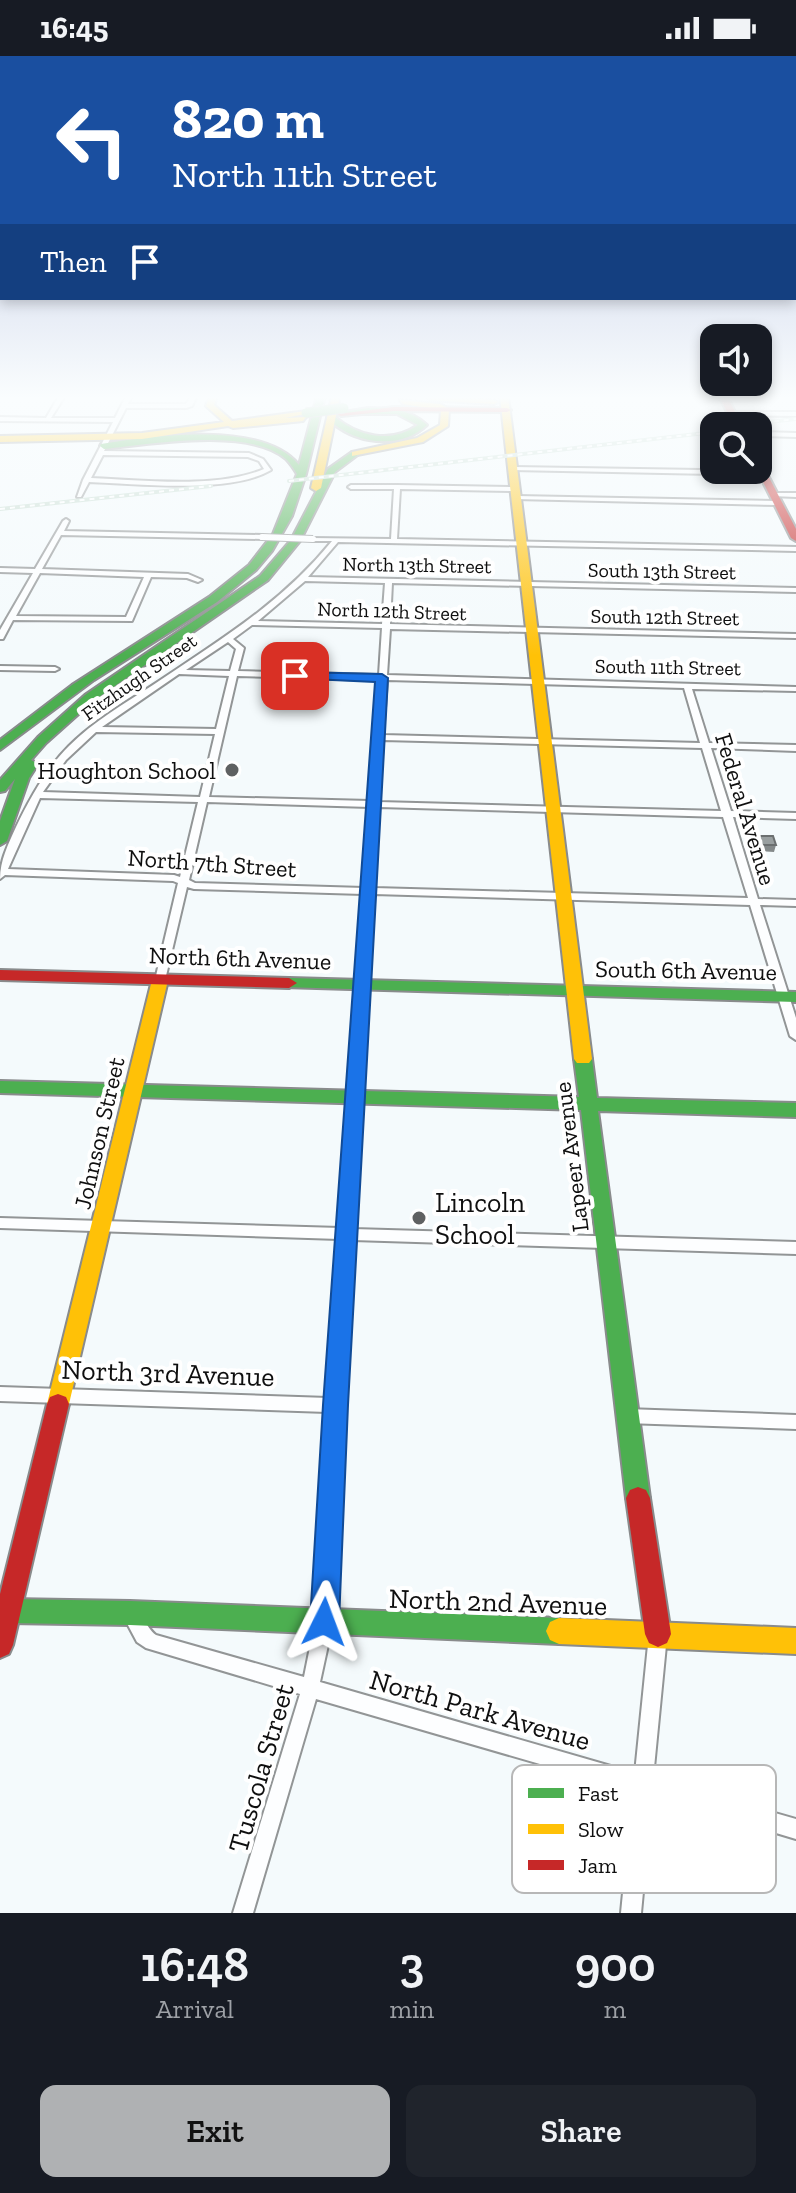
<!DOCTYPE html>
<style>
:root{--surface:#171b24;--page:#20242c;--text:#f1f3f6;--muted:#9ea1a6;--accent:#afb1b3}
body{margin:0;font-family:"Zilla Slab",serif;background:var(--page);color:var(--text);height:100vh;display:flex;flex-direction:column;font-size:30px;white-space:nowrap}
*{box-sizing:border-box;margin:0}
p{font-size:26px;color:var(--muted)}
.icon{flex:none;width:44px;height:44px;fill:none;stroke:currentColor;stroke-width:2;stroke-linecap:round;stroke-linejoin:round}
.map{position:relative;height:1857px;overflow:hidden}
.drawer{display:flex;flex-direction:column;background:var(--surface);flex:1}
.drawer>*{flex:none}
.banner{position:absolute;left:0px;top:0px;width:796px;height:244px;box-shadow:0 4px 12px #0003;background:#1a4fa0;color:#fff;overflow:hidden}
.fabs{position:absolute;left:700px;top:268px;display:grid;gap:16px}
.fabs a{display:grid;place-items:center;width:72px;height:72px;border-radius:16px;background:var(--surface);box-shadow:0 4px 12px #0003;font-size:40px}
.pin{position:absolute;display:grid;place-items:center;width:68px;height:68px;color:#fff;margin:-34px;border-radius:16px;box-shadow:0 4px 12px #0006}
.me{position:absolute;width:88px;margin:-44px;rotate:3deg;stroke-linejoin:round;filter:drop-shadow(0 0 6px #0008)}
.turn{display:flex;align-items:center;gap:28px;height:168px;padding:0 40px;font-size:36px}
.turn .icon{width:104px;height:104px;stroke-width:2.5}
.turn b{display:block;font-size:56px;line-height:68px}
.then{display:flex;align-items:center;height:76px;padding:0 40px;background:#0003;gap:16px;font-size:30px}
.eta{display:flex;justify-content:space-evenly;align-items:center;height:136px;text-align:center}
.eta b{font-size:48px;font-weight:600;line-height:56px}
.primary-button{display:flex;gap:16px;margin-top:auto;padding:16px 40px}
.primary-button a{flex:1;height:92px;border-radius:16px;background:var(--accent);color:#111;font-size:32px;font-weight:600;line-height:92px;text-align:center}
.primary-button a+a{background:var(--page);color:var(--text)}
.status{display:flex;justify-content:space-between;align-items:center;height:56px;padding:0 40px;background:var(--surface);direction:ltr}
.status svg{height:22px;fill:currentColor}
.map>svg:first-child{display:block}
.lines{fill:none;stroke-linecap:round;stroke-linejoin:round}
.street-casing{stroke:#929596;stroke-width:4}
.fast-casing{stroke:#898b8c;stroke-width:4}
.slow-casing{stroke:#898b8c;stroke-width:4}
.jam-casing{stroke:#898b8c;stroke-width:4}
.street{fill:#fdfeff;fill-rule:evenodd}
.fast{fill:#4caf50;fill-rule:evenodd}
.slow{fill:#ffc107;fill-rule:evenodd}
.jam{fill:#c62828;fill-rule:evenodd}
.rail-casing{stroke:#c4dace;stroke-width:4}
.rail{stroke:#fff;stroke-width:2;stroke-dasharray:5;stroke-linecap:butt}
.street-bridge-casing{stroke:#929596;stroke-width:8;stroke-linecap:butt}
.fast-bridge-casing{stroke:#898b8c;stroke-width:11;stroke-linecap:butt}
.street-bridge{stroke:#fdfeff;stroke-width:6}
.fast-bridge{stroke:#4caf50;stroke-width:9}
.wall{fill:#84898a}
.building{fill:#999fa0;stroke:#6b6f70;stroke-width:2}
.route{fill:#1a73e8;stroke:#114b97;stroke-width:2}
.poi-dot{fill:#5f6162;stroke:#fff;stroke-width:3}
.labels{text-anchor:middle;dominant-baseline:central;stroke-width:8;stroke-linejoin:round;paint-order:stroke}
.far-street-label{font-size:20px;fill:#0f0f0f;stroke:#fff}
.poi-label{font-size:24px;fill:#0f0f0f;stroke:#fff;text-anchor:end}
.street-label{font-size:24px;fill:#0f0f0f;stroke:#fff}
.near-poi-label{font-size:28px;fill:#0f0f0f;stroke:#fff;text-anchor:start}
.near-street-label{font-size:28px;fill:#0f0f0f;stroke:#fff}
.key{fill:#fff;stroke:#b7b7b7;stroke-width:2}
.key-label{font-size:22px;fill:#0f0f0f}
</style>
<div class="status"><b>16:45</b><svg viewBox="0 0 49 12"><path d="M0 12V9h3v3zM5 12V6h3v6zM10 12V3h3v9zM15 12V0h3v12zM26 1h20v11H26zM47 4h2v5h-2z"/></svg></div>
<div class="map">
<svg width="796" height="1857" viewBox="0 0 796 1857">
<rect width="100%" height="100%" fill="#f4fafc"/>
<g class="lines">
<g class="street-casing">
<g id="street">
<path d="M59,340H65L51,362H115L126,340H132L128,348H186L191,340H197L192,350L186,352H126L104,395L249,397L263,403L271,414C230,438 138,428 89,426L81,441H77L83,424L113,366L0,365V361L46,362ZM103,399L248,401L259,405L264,413C216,433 143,424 91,422Z"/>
<path d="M732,356H796V360L730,359Z"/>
<path d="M758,376L796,377V381L758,380Z"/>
<path d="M514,411L763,415L766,417L763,419L512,414L511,413Z"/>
<path d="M397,429L515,431L518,433L515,435L400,433L397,483L796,491V495L338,486L308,521L796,532V536L392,527L390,568L796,578V582L390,573L387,619L796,631V635L692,633L709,687L796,689V695L711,692L731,755L796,757V763L733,761L758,843L796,844V850L760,849L796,962V984L790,980L750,849L374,838L353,1173L796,1186V1198L353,1184L343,1349L333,1566L320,1626L635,1717L649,1579L652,1573L658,1570L664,1573L667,1579L653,1722L796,1763V1783L652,1740L641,1857H621L633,1735L316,1643L253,1857H233L300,1638L146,1592L137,1586L122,1558L125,1552L131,1549C143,1555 145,1571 156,1579L304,1621L315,1566L327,1356L0,1345V1331L328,1342L339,1183L0,1172V1162L340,1172L363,838L194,833L187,831L165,924L160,928L155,924L178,827L173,825L5,819L0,823C0,804 8,789 16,771C30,742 46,713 69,690C94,665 124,648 153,629C217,586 282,547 332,485H313L311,484V482L391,483L394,433H351L348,431L351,429ZM305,525L385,527L382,568L258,565ZM252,569L382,572L379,619L238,615L244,592L233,583ZM228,586L236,593L230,615L186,614ZM179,618L229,620L216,673L102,671ZM237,620L378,624L370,745L209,741ZM387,624L684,632L700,687L383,679ZM96,676L215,678L200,741L43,736L66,704ZM383,684L702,692L721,755L379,746ZM40,742L198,746L180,821L174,819L8,813ZM207,746L370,751L364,832L195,827L189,824ZM379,751L723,761L748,842L374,832Z"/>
<path d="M774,437H796V441L772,440L771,439Z"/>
<path d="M517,440L778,445L781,447L778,449L515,443L514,442Z"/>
<path d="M66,463L69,465L64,475L262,479L265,481L262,483L61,479L42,513L188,518L202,524L198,526L187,522L151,521L132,565L13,564L3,583H0V574L33,517L0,516V512L35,513L63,465ZM40,517L144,521L126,561L16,560Z"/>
<path d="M0,610L55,611L59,613L55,615L0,614Z"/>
<path d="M626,1353L796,1359V1373L626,1367L621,1365L618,1360L621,1355Z"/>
</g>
</g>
<g class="fast-casing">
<g id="fast">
<path d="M317,340H325L306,418L292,460L272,495L256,514L217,546L94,624L0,694V684L72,629L209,541L249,509L273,478L297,418C294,413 290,407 286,403C249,371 150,388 104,393L100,390L101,388C153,380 263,364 299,409Z"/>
<path d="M368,352C390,352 410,353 427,369C399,395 353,388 327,362L334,360C358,381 391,388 418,369L397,358H348L344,356Z"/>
<path d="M352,396L359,398L335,416L300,485L268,524L93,645L46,687L31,704L38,708L29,722L7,785L0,789V765L15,723L5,735L0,736V724L38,681L85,639L260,520L291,484L328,413Z"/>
<path d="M289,922L796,936V946L283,931L281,927L283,923Z"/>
<path d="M583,997L589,999L592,1003L597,1042L796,1047V1061L598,1055L650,1442L646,1450L638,1453L630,1450L626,1442L581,1054L0,1037V1025L579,1041L574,1003L577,999Z"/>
<path d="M9,1543L130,1545L559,1562L568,1566L572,1575L568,1584L559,1588L130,1569L9,1567L0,1563V1546Z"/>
</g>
</g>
<g class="slow-casing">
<g id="slow">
<path d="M209,340H217L214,349L232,365L306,355L310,357L285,362L306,361L303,365L233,372L228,370L142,383L0,386V380L142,377L224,366L206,350Z"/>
<path d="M332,340H340L321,432L316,435L311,432Z"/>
<path d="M427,340L494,344L498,346L494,348L430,344Z"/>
<path d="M500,340H508L592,1003L589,1007H577L574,1003Z"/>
<path d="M400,344L440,348L449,353L448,370L423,386L352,400V396L417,382L440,369L441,354L403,348Z"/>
<path d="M160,919L168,924L69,1348L66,1355L58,1358L50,1355L47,1348L152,924Z"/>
<path d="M559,1562L796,1572V1598L559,1588L550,1584L546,1575L550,1566Z"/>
</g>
</g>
<g class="jam-casing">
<g id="jam">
<path d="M719,340H727L742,370H734Z"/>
<path d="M394,351L507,352L511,354L507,356L394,355L341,360L337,358Z"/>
<path d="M758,405L762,408L796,473V485L791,482L757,414Z"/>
<path d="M0,914L289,922L297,927L289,932L0,924Z"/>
<path d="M58,1338L66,1341L69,1348L13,1589L9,1598L0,1602V1538L47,1348L50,1341Z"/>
<path d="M638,1431L646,1434L650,1442L671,1578L667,1587L658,1591L649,1587L645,1578L626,1442L630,1434Z"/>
</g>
</g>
<use href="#street" class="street"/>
<use href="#fast" class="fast"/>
<use href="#slow" class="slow"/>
<use href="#jam" class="jam"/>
<g class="rail-casing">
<g id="rail">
<path d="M734,370L796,363"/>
<path d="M289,425L714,376"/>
<path d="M0,453L211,430"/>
</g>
</g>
<use href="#rail" class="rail"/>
<g class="street-bridge-casing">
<path id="street-bridge" d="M262,481L313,483"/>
</g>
<g class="fast-bridge-casing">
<path id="fast-bridge" d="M306,357L344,352"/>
</g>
<use href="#street-bridge" class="street-bridge"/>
<use href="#fast-bridge" class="fast-bridge"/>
</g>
<path class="wall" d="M756,780L776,789L774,796L757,795L755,787Z"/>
<path class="building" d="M756,780H773L776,789H759Z"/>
<linearGradient id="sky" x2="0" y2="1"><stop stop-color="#afbbdd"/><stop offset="0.57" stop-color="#fafdfe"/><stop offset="1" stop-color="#fafdfe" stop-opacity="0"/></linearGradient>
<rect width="796" height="600" fill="url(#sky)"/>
<path class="route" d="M295,616L382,618L388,622L348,1349L339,1566L334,1576L324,1580L314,1576L310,1566L323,1349L375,626L290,622L288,620Z"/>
<g class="poi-dot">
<circle cx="232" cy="714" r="8"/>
<circle cx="419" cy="1162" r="8"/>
</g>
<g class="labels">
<g class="far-street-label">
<text transform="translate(417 509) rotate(1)">North 13th Street</text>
<text transform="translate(662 515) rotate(1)">South 13th Street</text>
<text transform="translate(392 555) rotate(2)">North 12th Street</text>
<text transform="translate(665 561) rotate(1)">South 12th Street</text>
<text transform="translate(668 611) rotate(1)">South 11th Street</text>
<text transform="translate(139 621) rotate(-35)">Fitzhugh Street</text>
</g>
<g class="poi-label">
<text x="216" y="714">Houghton School</text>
</g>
<g class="street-label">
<text transform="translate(746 753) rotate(73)">Federal Avenue</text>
<text transform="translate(212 807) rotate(4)">North 7th Street</text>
<text transform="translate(240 902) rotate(2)">North 6th Avenue</text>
<text transform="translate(686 914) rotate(1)">South 6th Avenue</text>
<text transform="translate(99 1077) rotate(-77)">Johnson Street</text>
<text transform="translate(571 1101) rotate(-97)">Lapeer Avenue</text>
</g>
<g class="near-poi-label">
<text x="435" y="1146">Lincoln<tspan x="435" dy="32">School</tspan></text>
</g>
<g class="near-street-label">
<text transform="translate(168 1317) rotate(2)">North 3rd Avenue</text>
<text transform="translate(498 1546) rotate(2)">North 2nd Avenue</text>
<text transform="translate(480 1654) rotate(16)">North Park Avenue</text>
<text transform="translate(261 1712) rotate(-74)">Tuscola Street</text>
</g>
</g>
<rect x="512" y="1709" width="264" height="128" rx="12" class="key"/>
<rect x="528" y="1732" width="36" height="10" fill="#4caf50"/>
<rect x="528" y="1768" width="36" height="10" fill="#ffc107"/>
<rect x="528" y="1804" width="36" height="10" fill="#c62828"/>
<g class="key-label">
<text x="578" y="1745">Fast</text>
<text x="578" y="1781">Slow</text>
<text x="578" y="1817">Jam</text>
</g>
</svg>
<div class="fabs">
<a><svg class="icon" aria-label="sound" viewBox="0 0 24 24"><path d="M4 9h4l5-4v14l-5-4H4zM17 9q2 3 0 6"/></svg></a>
<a><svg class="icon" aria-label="search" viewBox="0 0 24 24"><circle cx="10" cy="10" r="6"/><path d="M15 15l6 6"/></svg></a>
</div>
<div class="pin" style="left:295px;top:620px;background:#d93025"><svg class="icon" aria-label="arrive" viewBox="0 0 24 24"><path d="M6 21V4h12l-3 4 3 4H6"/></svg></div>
<svg class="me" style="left:324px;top:1566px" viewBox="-20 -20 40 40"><path d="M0-17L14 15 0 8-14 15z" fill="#1a73e8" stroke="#fff" stroke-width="4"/></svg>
<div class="banner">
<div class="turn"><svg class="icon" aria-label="left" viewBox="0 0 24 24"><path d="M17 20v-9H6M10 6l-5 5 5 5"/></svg><div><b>820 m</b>North 11th Street</div></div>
<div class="then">Then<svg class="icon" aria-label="arrive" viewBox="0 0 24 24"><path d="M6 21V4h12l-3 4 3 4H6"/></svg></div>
</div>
</div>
<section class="drawer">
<div class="eta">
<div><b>16:48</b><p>Arrival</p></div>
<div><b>3</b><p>min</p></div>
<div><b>900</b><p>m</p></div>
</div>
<div class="primary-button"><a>Exit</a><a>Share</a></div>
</section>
